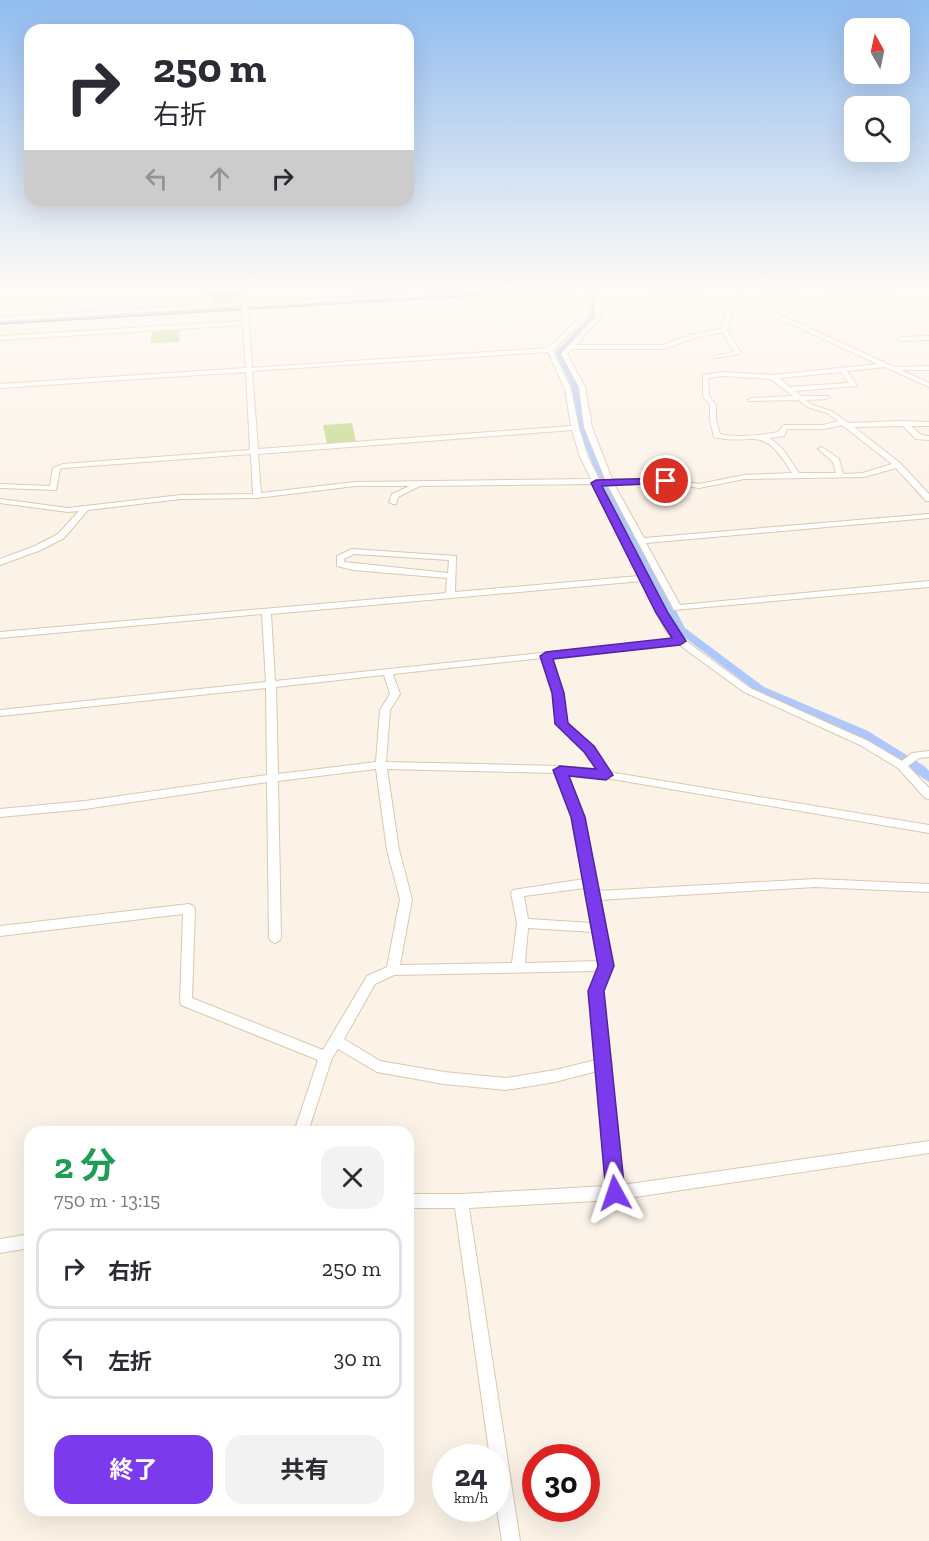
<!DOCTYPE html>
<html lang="ja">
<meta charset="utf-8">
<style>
:root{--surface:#fff;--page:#f2f2f3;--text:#2b2b33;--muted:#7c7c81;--line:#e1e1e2;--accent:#7c3aed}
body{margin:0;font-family:"Zilla Slab","Noto Sans JP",serif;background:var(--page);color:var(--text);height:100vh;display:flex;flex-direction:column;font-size:22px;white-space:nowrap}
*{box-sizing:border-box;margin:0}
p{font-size:20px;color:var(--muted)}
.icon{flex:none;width:33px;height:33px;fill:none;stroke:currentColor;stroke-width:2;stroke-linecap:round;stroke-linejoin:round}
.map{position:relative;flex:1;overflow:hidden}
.side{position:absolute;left:24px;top:1126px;width:390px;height:390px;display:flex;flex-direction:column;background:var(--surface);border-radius:18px;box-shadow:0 6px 24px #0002}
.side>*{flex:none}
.top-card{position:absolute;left:24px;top:24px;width:390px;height:183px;border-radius:18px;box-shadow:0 6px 24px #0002;background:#fff;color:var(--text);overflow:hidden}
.needle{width:39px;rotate:351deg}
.controls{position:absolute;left:844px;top:18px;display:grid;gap:12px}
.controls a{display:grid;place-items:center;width:66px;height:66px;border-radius:12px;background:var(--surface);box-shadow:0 6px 24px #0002;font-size:30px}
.speed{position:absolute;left:432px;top:1444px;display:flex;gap:12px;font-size:30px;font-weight:700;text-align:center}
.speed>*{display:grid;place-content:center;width:78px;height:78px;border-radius:50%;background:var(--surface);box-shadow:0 6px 24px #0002;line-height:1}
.speed small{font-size:15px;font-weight:400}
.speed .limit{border:9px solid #d22;background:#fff;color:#111}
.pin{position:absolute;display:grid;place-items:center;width:51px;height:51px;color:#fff;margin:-26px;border:3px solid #fff;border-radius:50%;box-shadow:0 2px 6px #0007}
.me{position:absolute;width:66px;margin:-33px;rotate:355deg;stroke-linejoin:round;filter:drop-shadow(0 0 4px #0008)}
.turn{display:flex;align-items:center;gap:21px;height:126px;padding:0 30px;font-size:27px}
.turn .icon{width:78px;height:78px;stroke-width:2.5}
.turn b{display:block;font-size:42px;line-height:51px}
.lanes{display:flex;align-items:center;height:57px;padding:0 30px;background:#0003;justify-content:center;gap:30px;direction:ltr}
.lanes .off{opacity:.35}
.round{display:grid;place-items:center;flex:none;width:63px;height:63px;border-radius:18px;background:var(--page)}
.summary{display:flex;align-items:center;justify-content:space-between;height:102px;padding:0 30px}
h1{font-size:36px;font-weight:700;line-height:45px;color:#1e9e55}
.button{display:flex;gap:12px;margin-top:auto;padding:12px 30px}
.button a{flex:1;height:69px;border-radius:18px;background:var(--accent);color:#fff;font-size:24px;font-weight:700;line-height:69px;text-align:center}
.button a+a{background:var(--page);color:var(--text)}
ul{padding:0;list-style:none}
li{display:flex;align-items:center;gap:18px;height:81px;margin:0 12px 9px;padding:0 18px;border:3px solid var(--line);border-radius:18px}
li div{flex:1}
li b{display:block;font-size:22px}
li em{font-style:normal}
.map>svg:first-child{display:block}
.green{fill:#c0d988}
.water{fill:#afc8fb;stroke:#8493b3;stroke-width:1.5}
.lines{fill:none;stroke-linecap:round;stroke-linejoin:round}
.canal{fill:#afc8fb;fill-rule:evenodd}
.minor-casing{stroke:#dcc7ab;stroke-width:2}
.minor{fill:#fff;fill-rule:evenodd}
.route{fill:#7c3aed;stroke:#51269a;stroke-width:1.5}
</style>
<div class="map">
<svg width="929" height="1541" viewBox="0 0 929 1541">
<rect width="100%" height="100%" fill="#fcf3e8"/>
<g class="green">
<path d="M221,290H241L242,297L232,298V304L213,305V298L204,299V291Z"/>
<path d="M180,328L179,342L151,343L152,330Z"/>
<path d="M352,423L356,442L327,444L323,425Z"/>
</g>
<path class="water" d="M509,290H567L0,324V320Z"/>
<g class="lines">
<path class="canal" d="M592,290H598L596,317L563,352L579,385L586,427L605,475L685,628L764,687L868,731L924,766L929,771V782L860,737L756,691L677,632L597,475L578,427L571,385L555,352L590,317Z"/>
<g class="minor-casing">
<g id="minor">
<path d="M241,290H247L248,303L468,290H495L492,292L248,306L252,368L548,348L582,316V299L576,292L482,298L479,296L482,294L556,290H604L601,293V317L576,345H663L690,335L721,329L729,304L734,298L650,292L647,290L726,294L719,290H726L758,304L760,297L763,295L896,290L893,292L765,299L763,307L894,367L929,366V370H901L929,383V387L885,367L847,371L857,385L856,386L795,391L801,396H828L829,397L826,399L806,400L812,405L831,411L849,423L903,421L929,422V426H911L921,435L929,436V440L916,439L903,426L854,427L900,463L929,494V501H926L896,468L864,477L744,479L699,488L666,483L614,484L644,538L929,514V518L646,543L680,605L929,581V587L674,610L607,484H601L675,630L683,639L750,688L868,741L902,761L912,753L929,751V757L919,758L908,766L929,788V799L925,798L898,768L860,745L744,692L678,644L551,657L563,693L567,723L593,747L609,772L929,825V833L618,780L567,774L583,817L598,891L815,879L929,884V892L815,887L599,900L612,966L602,991L622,1185L929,1141V1153L615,1200L469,1208L520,1541H502L496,1503V1458H490L455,1208H408V1194H461L607,1186L597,1071L555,1082L506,1090L444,1084L377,1072L338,1049L332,1058L308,1132H294L318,1060L181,1005L180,1001L183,914L0,936V926L189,904L193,906L195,909L192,998L323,1050L367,976L387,967L400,899L387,850L376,769L278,781L281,938L279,941L275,943L271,941L269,938L267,782L85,809L0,817V809L85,801L267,775L266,688L0,716V710L266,682L262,614L0,638V632L446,593L447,578L353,570L337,566V556L352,549L456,556L455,592L639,576L594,484L420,486L398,497L396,504H393L389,502L392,494L410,486H355L257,498L181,499L88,510L64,538L41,550L0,565V559L35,546L58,534L79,511L68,512L0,503V499L68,508L181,495L253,494L251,454L64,468L60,469L56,490L0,488V484L50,486L53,468L63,464L250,450L246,372L0,388V384L246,368L243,325L0,340V336L243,321L242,306L0,321V317L242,303ZM583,292L595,294V317L561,354L579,387L584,427L605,479H599L588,457L579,428L571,389L553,350L588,316V299ZM738,300L878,364L773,375L722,372L703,375V396L710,405V420L714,437C726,440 736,440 749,439C771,437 781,456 792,473L744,475L699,484L666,479H612L592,427L585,387L567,354L572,349H664L694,338L722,332L734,352L714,356V358L740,354L741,353L727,330L735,304ZM548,352L565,389L571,426L258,449L252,371ZM841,372L849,383L790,387L779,378ZM722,376L771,379L793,396L751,398L748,400L749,401L798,400L808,407L827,413L838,421L824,425H785L783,426L778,432C762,435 736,438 720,434L716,420V405L709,396L708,378ZM842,425L892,464L863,473L843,474L839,459L822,447L818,449L833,462L836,473H799L782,448L770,438L784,436L787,429H824ZM572,430L580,457L591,479L355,482L261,493L258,454ZM354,554L449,560L448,573L344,562V559ZM642,581L666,631L673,639L275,681L271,614ZM542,658L553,693L557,724L585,751L598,770L560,766L386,762L390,710L400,694L393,674ZM384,675L390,694L380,710L376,762L278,774L276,687ZM387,769L556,773L573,817L584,879L513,890L511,893L517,923L512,963L400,965L412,899L399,850ZM585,888L592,923L528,919L524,896ZM528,928L594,932L599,961L525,963ZM598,971L590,991L596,1060L555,1070L506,1078L444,1072L380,1061L344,1039L375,984L394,975Z"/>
<path d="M929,336V340L900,341L897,339L900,337Z"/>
<path d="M30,1234V1248L0,1253V1239Z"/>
</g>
</g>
<use href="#minor" class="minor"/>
</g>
<linearGradient id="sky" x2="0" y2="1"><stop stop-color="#91bcf0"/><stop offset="0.57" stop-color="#fefaf5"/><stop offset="1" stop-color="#fefaf5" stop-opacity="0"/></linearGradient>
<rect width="929" height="505" fill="url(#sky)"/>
<path class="route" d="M666,478L670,479V483L602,486L668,613L686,641L680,645L553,659L564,693L568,723L594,746L613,775L606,780L569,776L585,817L614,966L604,991L625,1193L622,1199L615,1202L608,1199L606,1193L588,991L598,966L571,817L553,770L560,766L596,769L584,752L555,724L552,693L540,656L546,652L672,638L656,613L591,483L596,480Z"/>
</svg>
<div class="controls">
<a><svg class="needle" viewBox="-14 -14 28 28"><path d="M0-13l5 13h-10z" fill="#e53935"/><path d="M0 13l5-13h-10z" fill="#7c7c81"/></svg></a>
<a><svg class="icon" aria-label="search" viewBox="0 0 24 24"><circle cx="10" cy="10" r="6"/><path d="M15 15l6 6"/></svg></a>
</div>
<div class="speed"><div>24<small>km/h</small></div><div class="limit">30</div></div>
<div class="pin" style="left:666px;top:481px;background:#d93025"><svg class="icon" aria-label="arrive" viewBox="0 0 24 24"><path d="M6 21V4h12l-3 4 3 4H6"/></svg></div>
<svg class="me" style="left:615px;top:1193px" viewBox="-20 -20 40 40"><path d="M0-17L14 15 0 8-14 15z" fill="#7c3aed" stroke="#fff" stroke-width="4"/></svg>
<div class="top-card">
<div class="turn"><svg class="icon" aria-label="right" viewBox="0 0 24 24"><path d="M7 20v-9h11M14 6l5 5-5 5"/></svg><div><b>250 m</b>右折</div></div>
<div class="lanes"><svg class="icon off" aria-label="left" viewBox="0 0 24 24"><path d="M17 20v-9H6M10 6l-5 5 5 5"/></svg><svg class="icon off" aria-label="ahead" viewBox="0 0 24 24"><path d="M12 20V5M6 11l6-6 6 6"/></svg><svg class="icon" aria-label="right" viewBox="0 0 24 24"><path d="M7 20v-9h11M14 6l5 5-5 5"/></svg></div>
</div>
<section class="side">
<div class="summary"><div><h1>2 分</h1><p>750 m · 13:15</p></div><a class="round"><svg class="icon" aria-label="close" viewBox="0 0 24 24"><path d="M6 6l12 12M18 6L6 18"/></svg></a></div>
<ul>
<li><svg class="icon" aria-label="right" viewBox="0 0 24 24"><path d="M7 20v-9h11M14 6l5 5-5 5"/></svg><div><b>右折</b></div><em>250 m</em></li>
<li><svg class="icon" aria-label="left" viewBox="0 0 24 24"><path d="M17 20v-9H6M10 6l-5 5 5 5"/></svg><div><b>左折</b></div><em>30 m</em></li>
</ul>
<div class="button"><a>終了</a><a>共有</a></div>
</section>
</div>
